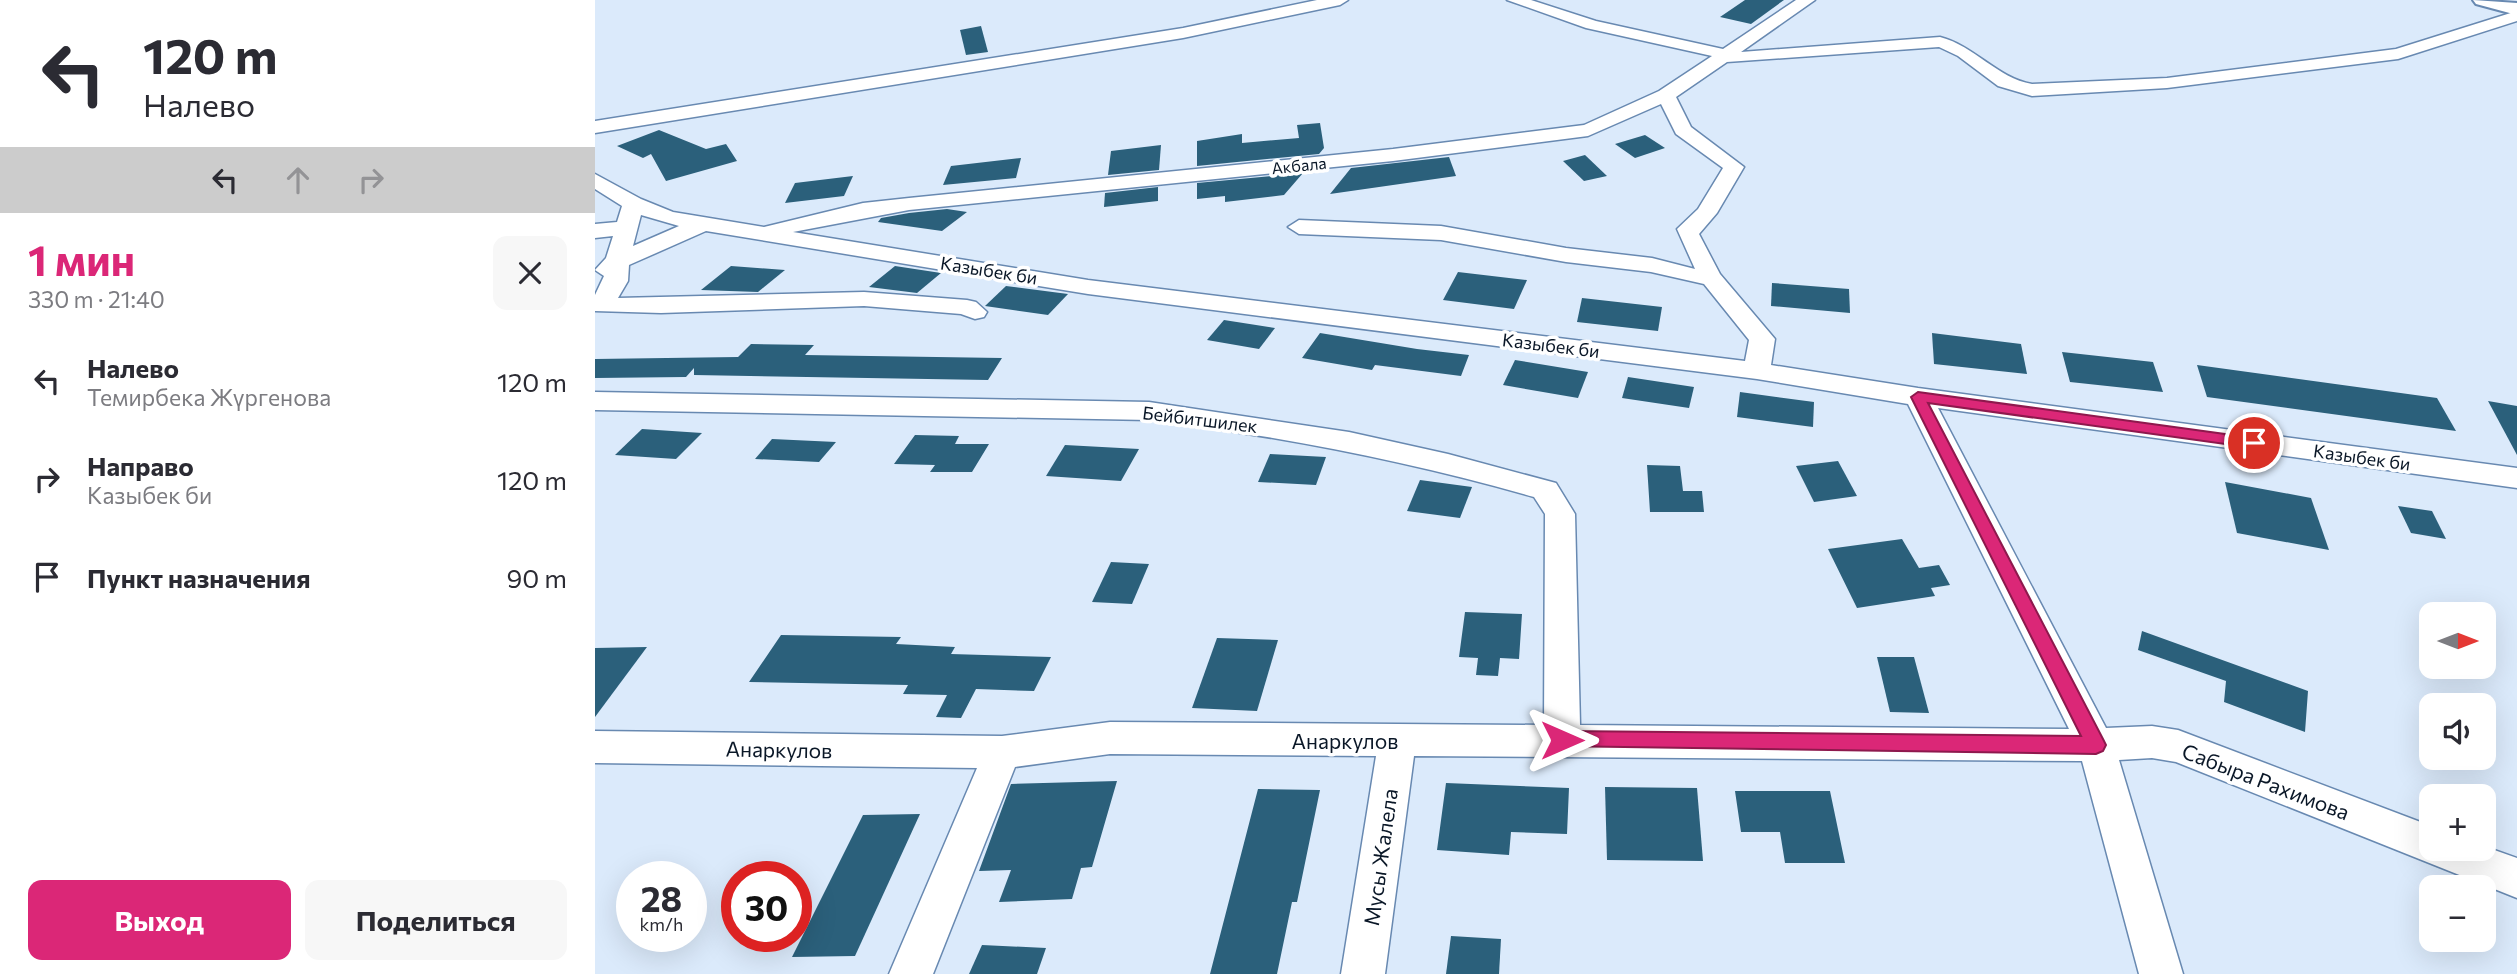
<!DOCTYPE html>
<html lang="ru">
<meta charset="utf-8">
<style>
:root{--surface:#fff;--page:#f7f7f7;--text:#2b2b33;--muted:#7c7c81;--accent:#db2777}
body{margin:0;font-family:Commissioner,sans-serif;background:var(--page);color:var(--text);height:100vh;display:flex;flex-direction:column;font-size:26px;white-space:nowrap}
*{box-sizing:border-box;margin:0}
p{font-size:23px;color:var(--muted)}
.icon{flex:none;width:38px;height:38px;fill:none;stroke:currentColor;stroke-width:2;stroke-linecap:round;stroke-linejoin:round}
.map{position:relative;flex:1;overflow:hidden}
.details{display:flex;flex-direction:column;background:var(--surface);width:595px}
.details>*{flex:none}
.top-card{background:#fff;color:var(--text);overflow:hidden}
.needle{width:46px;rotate:90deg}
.buttons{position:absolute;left:1824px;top:602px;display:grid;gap:14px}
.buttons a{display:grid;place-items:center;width:77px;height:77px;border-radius:14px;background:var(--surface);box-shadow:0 7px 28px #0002;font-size:35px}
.speed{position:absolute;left:21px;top:861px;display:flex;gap:14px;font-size:35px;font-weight:700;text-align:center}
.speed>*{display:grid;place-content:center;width:91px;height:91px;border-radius:50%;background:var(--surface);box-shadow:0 7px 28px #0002;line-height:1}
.speed small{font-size:18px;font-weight:400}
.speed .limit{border:10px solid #d22;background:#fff;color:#111}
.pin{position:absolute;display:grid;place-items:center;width:60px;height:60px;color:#fff;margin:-30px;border:4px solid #fff;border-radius:50%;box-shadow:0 2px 7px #0007}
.me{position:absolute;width:77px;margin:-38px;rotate:90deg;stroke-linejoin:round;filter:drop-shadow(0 0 5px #0008)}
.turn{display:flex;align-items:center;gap:24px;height:147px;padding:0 28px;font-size:32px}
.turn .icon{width:91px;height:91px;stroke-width:2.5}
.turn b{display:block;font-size:49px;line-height:60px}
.lanes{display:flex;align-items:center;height:66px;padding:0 28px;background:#0003;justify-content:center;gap:35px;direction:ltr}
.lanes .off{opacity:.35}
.round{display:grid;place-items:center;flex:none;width:74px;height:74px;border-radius:14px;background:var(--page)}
.head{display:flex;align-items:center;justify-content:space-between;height:119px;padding:0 28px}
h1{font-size:42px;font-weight:700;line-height:52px;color:var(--accent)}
.primary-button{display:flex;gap:14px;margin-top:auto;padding:14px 28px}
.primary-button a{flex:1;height:80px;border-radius:14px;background:var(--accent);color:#fff;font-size:28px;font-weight:700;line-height:80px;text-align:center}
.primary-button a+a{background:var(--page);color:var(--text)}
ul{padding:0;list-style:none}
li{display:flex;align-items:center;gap:21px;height:98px;padding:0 28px}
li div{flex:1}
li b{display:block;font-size:26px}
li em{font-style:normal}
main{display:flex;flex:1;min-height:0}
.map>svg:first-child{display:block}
.building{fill:#2b607b}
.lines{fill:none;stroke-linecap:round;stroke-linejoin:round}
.minor-casing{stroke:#6889b1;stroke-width:3}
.primary-casing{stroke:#6889b1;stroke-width:4}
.minor{fill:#fff;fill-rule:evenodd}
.primary{fill:#fff;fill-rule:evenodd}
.route{fill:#db2777;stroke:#8e194d;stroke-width:2}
.labels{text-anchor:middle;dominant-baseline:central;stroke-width:7;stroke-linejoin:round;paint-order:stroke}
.far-street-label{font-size:16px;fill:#0a1727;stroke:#fff}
.street-label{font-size:18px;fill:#0a1727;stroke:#fff}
.near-street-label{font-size:21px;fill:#0a1727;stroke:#fff}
</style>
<main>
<section class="details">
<div class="top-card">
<div class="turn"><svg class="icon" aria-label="left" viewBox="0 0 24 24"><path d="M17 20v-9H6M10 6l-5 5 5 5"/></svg><div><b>120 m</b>Налево</div></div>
<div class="lanes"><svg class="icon" aria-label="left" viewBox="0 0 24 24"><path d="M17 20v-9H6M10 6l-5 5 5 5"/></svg><svg class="icon off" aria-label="ahead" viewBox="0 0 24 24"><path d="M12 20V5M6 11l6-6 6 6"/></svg><svg class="icon off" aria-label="right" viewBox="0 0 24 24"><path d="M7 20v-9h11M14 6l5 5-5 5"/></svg></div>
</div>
<div class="head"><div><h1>1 мин</h1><p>330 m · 21:40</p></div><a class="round"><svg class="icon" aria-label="close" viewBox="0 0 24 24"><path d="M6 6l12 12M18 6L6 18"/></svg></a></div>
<ul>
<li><svg class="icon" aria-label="left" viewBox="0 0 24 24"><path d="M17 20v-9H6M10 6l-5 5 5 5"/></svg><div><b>Налево</b><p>Темирбека Жүргенова</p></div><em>120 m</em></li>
<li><svg class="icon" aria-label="right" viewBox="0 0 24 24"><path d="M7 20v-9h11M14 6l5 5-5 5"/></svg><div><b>Направо</b><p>Казыбек би</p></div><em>120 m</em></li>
<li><svg class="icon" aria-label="arrive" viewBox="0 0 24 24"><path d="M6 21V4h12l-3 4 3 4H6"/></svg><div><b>Пункт назначения</b></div><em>90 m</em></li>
</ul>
<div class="primary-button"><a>Выход</a><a>Поделиться</a></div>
</section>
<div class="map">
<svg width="1922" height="974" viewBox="0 0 1922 974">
<rect width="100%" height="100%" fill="#dbeafb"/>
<g class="building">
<path d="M1150,0H1189L1156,24L1125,17Z"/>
<path d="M386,26L393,52L371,55L365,30Z"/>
<path d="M725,123L729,148L724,154L602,166V141L647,134V143L704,138L702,125Z"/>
<path d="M64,130L111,149L131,144L142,161L71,181L56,154L48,158L22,146Z"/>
<path d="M1050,135L1070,148L1040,158L1020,144Z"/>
<path d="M566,145L564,170L513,175L516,151Z"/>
<path d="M990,155L1012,176L989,181L968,161Z"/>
<path d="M854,157L861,176L735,194L756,168Z"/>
<path d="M426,158L421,178L348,185L356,166Z"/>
<path d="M708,173L689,195L630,202V196L602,199V183Z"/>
<path d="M258,176L249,196L190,203L200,183Z"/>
<path d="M563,187V201L509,207L510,193Z"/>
<path d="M352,209L372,212L347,231L283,222L286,218L314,213Z"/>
<path d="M136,266L190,270L163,292L106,290Z"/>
<path d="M300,266L346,273L322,293L274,287Z"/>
<path d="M863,272L932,280L919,309L848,300Z"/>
<path d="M1177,283L1254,289L1255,313L1176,306Z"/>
<path d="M411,286L473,294L453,315L390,306Z"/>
<path d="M987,298L1067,307L1063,331L982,322Z"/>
<path d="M629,320L680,328L664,349L612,340Z"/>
<path d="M725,333L822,349L874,355L866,376L780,365L777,370L707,358Z"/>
<path d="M1337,333L1426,344L1432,374L1339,364Z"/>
<path d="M156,344L219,345L210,355L407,358L393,380L99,375V368L91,377L0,378V359L143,357Z"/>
<path d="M1467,352L1558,362L1568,392L1475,382Z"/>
<path d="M920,360L993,372L983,398L908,385Z"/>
<path d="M1602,365L1842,398L1861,431L1612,397Z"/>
<path d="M1033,377L1099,387L1094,408L1027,398Z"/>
<path d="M1145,392L1219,402L1218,427L1142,417Z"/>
<path d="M1893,401L1922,406V455Z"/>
<path d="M47,429L107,433L81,459L20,455Z"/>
<path d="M320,435L364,436L360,444H394L377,472H335L340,465L299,464Z"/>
<path d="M177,439L241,442L224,462L160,459Z"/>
<path d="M470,445L544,449L526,481L451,476Z"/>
<path d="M675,454L731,457L721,485L663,482Z"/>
<path d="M1243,461L1262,496L1219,502L1201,466Z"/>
<path d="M1052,465L1085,466L1088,491H1107L1109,512H1055Z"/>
<path d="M825,480L877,487L865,518L812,511Z"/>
<path d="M1630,482L1716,498L1734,550L1642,533Z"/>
<path d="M1803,506L1837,511L1851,539L1816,533Z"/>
<path d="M1307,539L1324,568L1344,565L1355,585L1336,588L1340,596L1262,608L1233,549Z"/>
<path d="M516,562L554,564L537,604L497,602Z"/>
<path d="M870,612L927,614L924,659L905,658L903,676L881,675L883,658L864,657Z"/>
<path d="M1547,631L1713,691L1710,732L1629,702L1631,681L1543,650Z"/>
<path d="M186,635L306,637L301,644L360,647L356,654L456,657L439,691L381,689L366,718L341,717L352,695L308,694L313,685L154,682Z"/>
<path d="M622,638L683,640L662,711L597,708Z"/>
<path d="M52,647L0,717V648Z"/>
<path d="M1282,657H1319L1334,713L1295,712Z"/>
<path d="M522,781L497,867L486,868L477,899L404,902L416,870L384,871L416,784Z"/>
<path d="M851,783L974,788L972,834L916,832L914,855L842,850Z"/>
<path d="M1010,787L1102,788L1108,861L1012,860Z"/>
<path d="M663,789L725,790L702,902H697L682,974H615Z"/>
<path d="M1140,791H1235L1250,863H1190L1185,832H1146Z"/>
<path d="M325,814L260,956L197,957L268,815Z"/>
<path d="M856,936L906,939L904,974H851Z"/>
<path d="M387,945L451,948L442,974H374Z"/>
</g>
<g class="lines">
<g class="minor-casing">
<g id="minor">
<path d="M722,0H753L745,5L588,38L0,133V121L588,28Z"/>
<path d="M912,0H936L1001,21L1128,49L1201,0H1220L1146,52L1345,37C1380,46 1402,78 1437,84L1572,78L1801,49L1922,11V21L1803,59L1572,88L1437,96L1403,86L1363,56L1344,47L1132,62L1081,97L1096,127L1149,167L1122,213L1104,234L1125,274L1180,339L1176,365L1323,388L1922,468V488L1343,408L1511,728L1557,726L1583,730L1836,826V849H1888V846L1922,858V898L1581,762L1557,758L1524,760L1588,974H1544L1487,761L819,756L790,974H746L781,756L515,754L420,767L338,974H294L382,768L0,763V731L407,736L515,722L949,725L950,514L939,497C813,461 685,436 554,420L0,410V392L554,402L754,432L853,454L961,483L980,514L985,725L1474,729L1313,404L1162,379L493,294L111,231L34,265L33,281L23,298L269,292L372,300L381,302L392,312L389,317L380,319L366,314L269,306L66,313L0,311V295L9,276L0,270L11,258L18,236L0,238V224L22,222L27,206L0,189V174L46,199L78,212L169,227L268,203L314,198L798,149L989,125L1064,91L1117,56L991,28ZM1066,104L1081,134L1128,168L1103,209L1082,229L1100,269L1057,258L971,248L846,226L704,220L693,227L704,234L846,240L971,262L1056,272L1109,284L1154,340L1150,361L493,280L198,232L314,210L798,161L993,136ZM46,215L84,226L38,246Z"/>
</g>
</g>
<g class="primary-casing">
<path id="primary" d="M1878,0L1922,3V15L1881,4Z"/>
</g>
<use href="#minor" class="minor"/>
<use href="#primary" class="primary"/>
</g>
<path class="route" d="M1323,392L1659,438L1667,443L1659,448L1333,403L1508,739L1511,745L1508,751L1501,754L960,746L957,740L960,733L967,731L1486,736L1316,397Z"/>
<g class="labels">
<g class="far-street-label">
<text transform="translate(704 165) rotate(-6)">Акбала</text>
</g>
<g class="street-label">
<text transform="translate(394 270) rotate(9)">Казыбек би</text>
<text transform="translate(956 345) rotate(7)">Казыбек би</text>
<text transform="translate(605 419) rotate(7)">Бейбитшилек</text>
<text transform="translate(1767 457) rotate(8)">Казыбек би</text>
</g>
<g class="near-street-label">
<text x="750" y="740">Анаркулов</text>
<text transform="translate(184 749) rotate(1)">Анаркулов</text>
<text transform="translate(1671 781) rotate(21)">Сабыра Рахимова</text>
<text transform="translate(785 857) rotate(-82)">Мусы Жалела</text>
</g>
</g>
</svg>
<div class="buttons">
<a><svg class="needle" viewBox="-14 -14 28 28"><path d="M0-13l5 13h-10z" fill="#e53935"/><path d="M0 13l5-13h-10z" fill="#7c7c81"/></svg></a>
<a><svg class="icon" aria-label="sound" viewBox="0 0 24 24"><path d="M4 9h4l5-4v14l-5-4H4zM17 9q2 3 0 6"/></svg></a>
<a>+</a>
<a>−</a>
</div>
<div class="speed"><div>28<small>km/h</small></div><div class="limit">30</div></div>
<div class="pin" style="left:1659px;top:443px;background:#d93025"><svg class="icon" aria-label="arrive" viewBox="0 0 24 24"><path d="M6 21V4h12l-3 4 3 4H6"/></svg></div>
<svg class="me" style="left:967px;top:740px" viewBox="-20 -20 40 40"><path d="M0-17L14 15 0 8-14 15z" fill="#db2777" stroke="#fff" stroke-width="4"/></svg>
</div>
</main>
